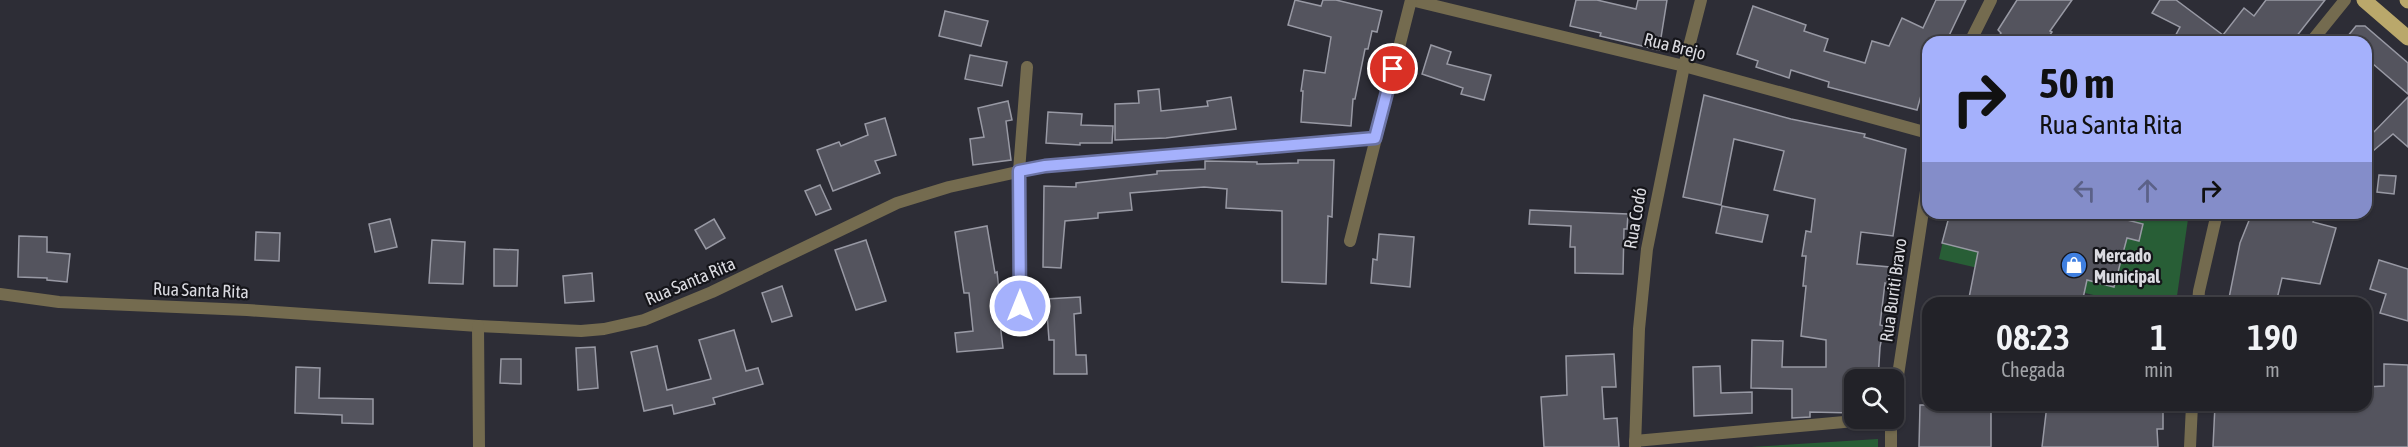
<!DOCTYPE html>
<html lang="pt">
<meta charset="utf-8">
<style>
:root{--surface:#222228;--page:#2e2f34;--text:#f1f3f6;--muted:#a2a4a8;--line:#3f3f45}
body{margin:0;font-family:"Asap Condensed",sans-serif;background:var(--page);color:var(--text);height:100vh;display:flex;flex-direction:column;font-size:22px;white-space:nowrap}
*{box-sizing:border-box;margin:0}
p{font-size:20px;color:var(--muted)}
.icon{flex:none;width:33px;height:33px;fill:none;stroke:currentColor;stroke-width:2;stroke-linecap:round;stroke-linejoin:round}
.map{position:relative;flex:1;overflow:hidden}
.side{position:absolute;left:1922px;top:297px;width:450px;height:114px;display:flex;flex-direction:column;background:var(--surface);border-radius:18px;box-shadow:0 2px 4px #0004,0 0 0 2px var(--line)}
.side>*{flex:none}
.banner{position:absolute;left:1922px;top:36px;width:450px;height:183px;border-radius:18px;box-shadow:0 2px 4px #0004,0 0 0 2px var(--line);background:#a5b1fc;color:#111;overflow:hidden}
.tools{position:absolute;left:1844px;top:369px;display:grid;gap:12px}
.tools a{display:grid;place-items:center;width:60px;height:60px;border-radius:12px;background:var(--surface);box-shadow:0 2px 4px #0004,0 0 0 2px var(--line);font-size:30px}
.pin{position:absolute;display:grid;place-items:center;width:51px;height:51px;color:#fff;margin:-26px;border:3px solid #fff;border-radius:50%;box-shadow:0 2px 6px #0007}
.me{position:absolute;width:66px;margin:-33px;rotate:0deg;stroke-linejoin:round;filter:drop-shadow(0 0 4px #0008)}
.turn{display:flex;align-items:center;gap:21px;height:126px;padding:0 18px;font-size:27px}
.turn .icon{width:78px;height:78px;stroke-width:2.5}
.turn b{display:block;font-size:42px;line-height:51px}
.lanes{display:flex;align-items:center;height:57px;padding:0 18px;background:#0003;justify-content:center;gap:30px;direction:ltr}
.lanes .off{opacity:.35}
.eta{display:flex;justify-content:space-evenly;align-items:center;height:102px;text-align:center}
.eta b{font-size:36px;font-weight:600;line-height:42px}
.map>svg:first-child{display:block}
.green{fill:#285e36}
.building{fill:#54545e;stroke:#9899a4;stroke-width:1.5}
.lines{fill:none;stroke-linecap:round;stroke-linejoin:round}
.street{stroke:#746b4f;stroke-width:12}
.primary{stroke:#baa86b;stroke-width:15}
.route-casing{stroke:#6b73a4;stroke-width:15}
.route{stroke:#a5b1fc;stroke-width:10}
.labels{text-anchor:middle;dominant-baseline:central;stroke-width:4.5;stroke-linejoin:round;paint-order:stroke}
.street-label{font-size:18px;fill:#dbdbe1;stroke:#15151a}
.poi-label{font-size:18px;font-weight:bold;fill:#dbdbe1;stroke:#15151a;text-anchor:start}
</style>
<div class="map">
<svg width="2408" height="447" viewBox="0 0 2408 447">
<rect width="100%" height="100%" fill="#2d2d36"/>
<g class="green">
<path d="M1949,213H2166L2188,219L2176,303H2128L1939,259Z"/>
<path d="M1878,439V447H1751Z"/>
</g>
<g class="building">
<path d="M1295,0L1321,6L1323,0H1336L1382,11L1377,32L1372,31L1368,49H1365L1355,99H1353L1351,126L1301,122L1303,91H1301L1304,70L1325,73L1331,37L1288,25Z"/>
<path d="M1576,0H1597L1636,9L1638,0H1667L1659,50L1600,36L1601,33L1570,26Z"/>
<path d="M1936,0H1966L1946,42H1928V70L1917,110L1828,87L1829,82L1791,70L1789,78L1756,67L1758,61L1737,54L1753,6L1806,25L1804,31L1828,39L1824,51L1865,63L1872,41L1889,46L1902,18L1923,28Z"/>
<path d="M2017,0H2072L2050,31L2052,32L2045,42H1995L2001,33L1998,30Z"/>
<path d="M2160,0H2176L2223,35L2244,8L2254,16L2266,0H2325L2292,42H2172L2180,27L2152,13Z"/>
<path d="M945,11L988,21L981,46L939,36Z"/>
<path d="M2356,26H2365L2408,63V94L2366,58V42H2343Z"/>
<path d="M1431,45L1451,52L1447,64L1491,75L1484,100L1461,94L1463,88L1422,74Z"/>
<path d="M970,55L1007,62L1002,86L965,79Z"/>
<path d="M1159,89L1161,111L1208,106L1207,101L1231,97L1236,129L1166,138L1115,140V104L1139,103L1138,91Z"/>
<path d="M1704,95L1791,119L1865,134L1864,137L1906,149L1893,236L1861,232L1857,264L1890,267L1888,284L1885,283L1880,325L1884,326L1880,347L1878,380H1854V413L1810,412V417L1792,418V389L1751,388L1752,340L1783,341L1782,367H1826V340L1801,336L1806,286H1803L1806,256H1802L1806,231L1811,232L1815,199L1774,190L1784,151L1734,139L1721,205L1683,197Z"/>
<path d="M2408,97V147L2393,134L2366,157V140Z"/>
<path d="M1008,101L1012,120L1006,121L1011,160L973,165L970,139L984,137L978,108Z"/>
<path d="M1048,112L1082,114L1081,125L1113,126L1112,143H1080V145L1046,143Z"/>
<path d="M885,118L896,155L875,161L880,173L833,191L817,150L839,142L841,146L868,135L865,124Z"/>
<path d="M1298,160H1334L1332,217L1328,216L1326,284L1282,282V211L1226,208L1227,189L1204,187L1130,193L1132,210L1098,213V218L1065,221L1061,268L1043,267L1044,186L1076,187V183L1157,174V171L1205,169V161L1257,162V164L1298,163Z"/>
<path d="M2379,175L2396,176L2394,194L2377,192Z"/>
<path d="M820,185L831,209L816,215L805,191Z"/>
<path d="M1722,206L1768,215L1762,242L1716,233Z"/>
<path d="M1530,210L1628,214L1627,229H1624L1623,274L1575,273V247H1570L1571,226L1529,224Z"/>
<path d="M1950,213H2124L2123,219L2143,224L2139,241L2127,238L2114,287L2087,280L2082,303H1968L1978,252L1942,243Z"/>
<path d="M2252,213H2306L2315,215L2313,222L2336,228L2320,284L2282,278L2276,303H2228L2240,243Z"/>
<path d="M390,219L397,247L375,252L369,224Z"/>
<path d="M714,219L725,238L706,249L695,230Z"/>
<path d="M987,226L995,273L997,272L999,290H996L1003,348L957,352L955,333L973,331L969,293H964L955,232Z"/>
<path d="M256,232L280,233L279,261L255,260Z"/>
<path d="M1379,234L1414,237L1410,287L1371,283L1373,259L1377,260Z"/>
<path d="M19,236L47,237V252L70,254L67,282L47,280V278L18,277Z"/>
<path d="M432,240L465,242L463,284L429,283Z"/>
<path d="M866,240L886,301L856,310L835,250Z"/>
<path d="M494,249L518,250L517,286H494Z"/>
<path d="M2379,260L2408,269V321L2380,313L2386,294L2370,289Z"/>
<path d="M592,273L594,301L565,303L563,276Z"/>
<path d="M782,286L792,316L772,322L762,293Z"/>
<path d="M1080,297L1081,313L1074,314L1076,355H1086L1087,374H1054V340H1049L1046,299Z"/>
<path d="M734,330L746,371L758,368L763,384L713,398L715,404L674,414L672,405L644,411L631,352L657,346L667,390L711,379L699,340Z"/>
<path d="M595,347L598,388L578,390L576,348Z"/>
<path d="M1614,354L1616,387H1602L1604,419L1617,418L1619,447H1544L1541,397L1567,395L1566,356Z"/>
<path d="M501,359H521V384L500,383Z"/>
<path d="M2384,364L2408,365V447H2213L2215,405H2283V410L2327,408V405H2366V387L2384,386Z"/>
<path d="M1720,366L1721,393L1752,392V413L1694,416L1693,367Z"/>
<path d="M296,367L320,368L319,398L373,399V424L342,423V415L295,413Z"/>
<path d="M1920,405H1991V447H1919Z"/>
<path d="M2047,405H2163V429H2157L2158,447H2042Z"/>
</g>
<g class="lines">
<g class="street">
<path d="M1411,0L1684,66L1928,133"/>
<path d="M1970,42L1991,0"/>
<path d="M2311,42L2345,0"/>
<path d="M1350,241L1411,0"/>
<path d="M0,294L59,302L247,310L478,326L581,331L604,329L644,320L712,292L897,203L949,187L1045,166L1375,138"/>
<path d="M2198,303L2199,291L2217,213"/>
<path d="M1020,306L1019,171L1027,67"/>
<path d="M478,326L479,447"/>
<path d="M1893,408L1928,178"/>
<path d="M1891,418V447"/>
<path d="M1635,441L1888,418"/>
<path d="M1635,447L1639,329L1647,249L1684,66L1701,0"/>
<path d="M2190,447L2192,405"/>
</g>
<g class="primary">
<path d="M2364,0L2408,38"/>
<path d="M2407,0L2408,1"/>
</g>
</g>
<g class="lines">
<g class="route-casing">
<path id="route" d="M1020,306L1019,171L1045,166L1375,138L1393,69"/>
</g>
<use href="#route" class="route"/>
</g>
<defs>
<g id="shop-disc" transform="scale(1.35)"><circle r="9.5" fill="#3f7fe0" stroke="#15151a"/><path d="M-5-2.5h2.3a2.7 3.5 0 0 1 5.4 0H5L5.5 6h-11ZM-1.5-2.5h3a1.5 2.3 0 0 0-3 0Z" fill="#fff"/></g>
</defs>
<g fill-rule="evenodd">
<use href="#shop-disc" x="2074" y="265"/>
</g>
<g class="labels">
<g class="street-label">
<text transform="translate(1675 46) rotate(14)">Rua Brejo</text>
<text transform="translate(1635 218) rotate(-80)">Rua Codó</text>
<text transform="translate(690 281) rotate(-23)">Rua Santa Rita</text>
<text transform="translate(201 290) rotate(2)">Rua Santa Rita</text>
<text transform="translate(1893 290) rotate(-82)">Rua Buriti Bravo</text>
</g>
<g class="poi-label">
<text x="2094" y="255">Mercado<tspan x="2094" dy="21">Municipal</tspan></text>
</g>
</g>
</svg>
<div class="tools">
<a><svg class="icon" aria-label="search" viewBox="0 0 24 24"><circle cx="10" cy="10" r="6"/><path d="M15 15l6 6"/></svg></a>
</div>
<div class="pin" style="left:1393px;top:69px;background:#d93025"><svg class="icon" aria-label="arrive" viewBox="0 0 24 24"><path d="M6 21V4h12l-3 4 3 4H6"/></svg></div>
<svg class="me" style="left:1020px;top:306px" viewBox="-20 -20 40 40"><circle r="17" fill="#a5b1fc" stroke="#fff" stroke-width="3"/><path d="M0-11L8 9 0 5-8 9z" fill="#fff"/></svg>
<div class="banner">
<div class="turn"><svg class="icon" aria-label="right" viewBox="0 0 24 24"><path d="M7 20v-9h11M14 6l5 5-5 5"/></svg><div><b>50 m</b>Rua Santa Rita</div></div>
<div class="lanes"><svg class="icon off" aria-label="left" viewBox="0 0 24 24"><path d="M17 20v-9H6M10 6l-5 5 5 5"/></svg><svg class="icon off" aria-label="ahead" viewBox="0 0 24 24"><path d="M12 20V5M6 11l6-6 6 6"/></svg><svg class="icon" aria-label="right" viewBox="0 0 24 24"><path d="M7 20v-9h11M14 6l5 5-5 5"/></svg></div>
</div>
<section class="side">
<div class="eta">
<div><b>08:23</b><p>Chegada</p></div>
<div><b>1</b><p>min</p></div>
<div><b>190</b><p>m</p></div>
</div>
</section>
</div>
